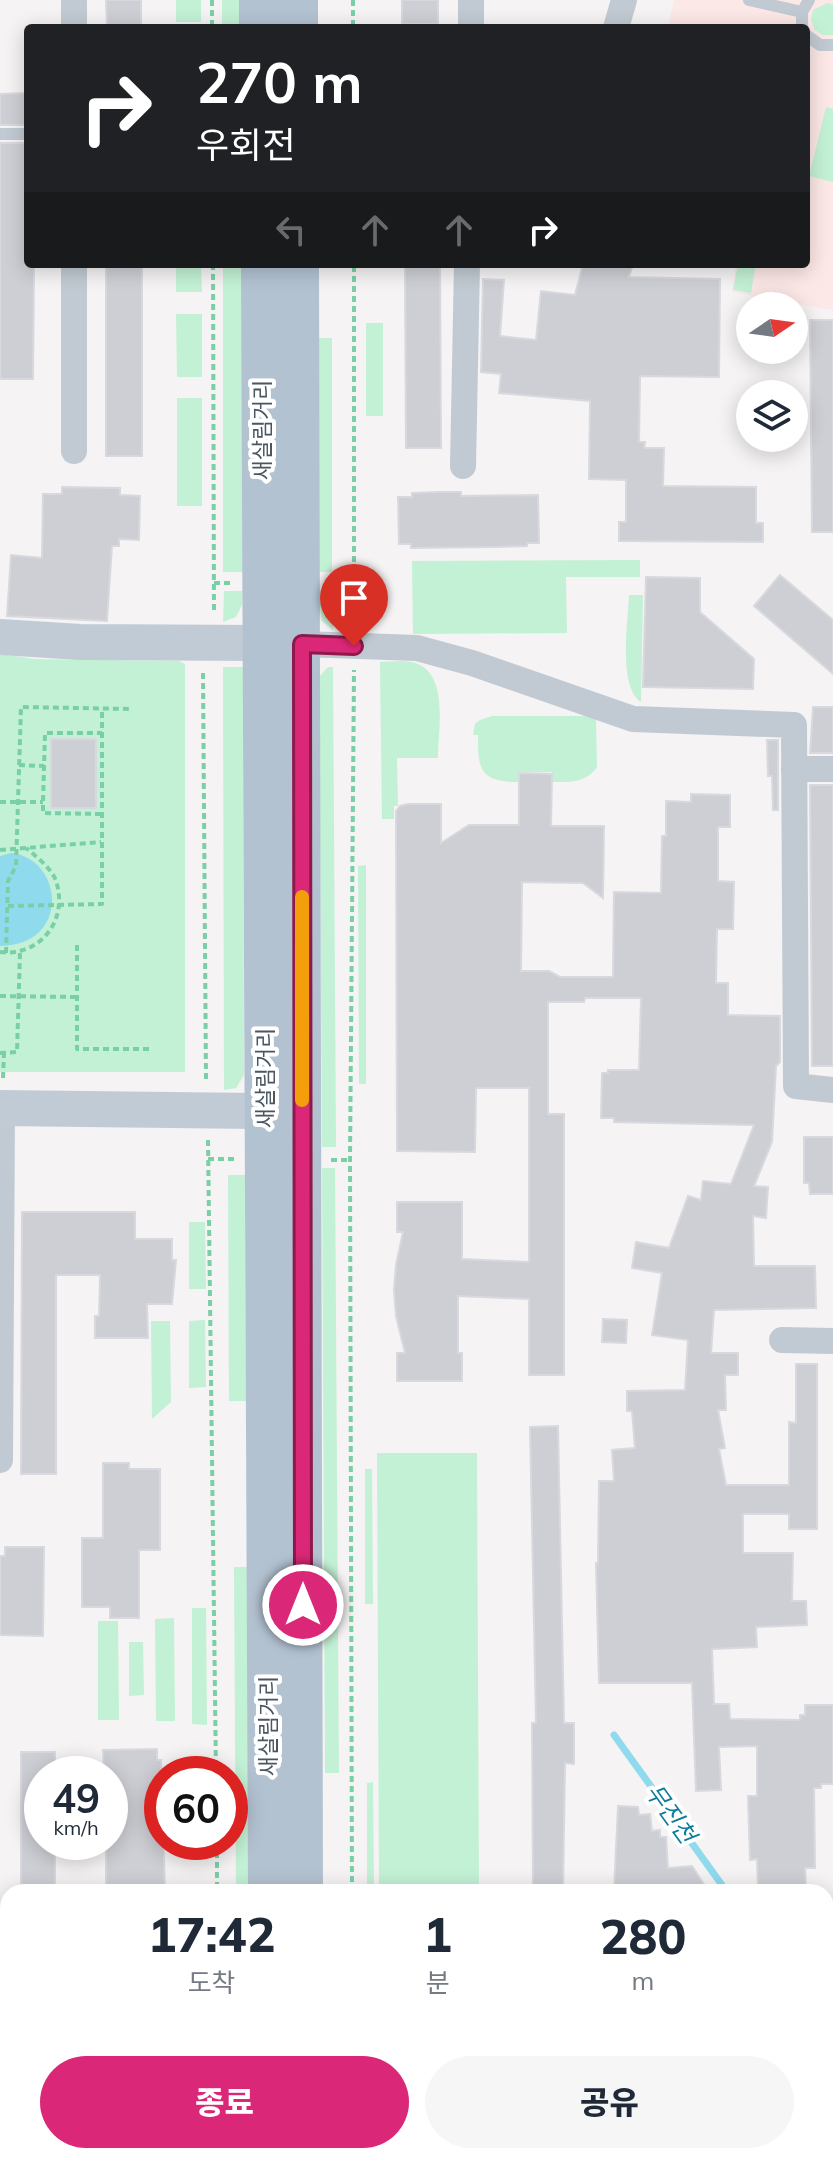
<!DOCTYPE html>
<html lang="ko">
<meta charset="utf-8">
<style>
:root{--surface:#fff;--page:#f6f6f7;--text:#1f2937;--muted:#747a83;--accent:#db2777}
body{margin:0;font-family:Mulish,"Noto Sans KR",sans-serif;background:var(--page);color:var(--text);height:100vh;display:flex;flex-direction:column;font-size:30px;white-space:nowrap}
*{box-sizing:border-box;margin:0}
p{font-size:26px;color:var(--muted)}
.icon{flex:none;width:44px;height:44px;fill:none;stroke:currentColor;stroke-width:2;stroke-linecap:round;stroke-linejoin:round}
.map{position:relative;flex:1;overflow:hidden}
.sheet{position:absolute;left:0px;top:1884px;width:834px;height:280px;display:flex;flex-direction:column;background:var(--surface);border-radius:24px 24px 0 0;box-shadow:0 4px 20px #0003}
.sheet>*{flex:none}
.top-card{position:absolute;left:24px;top:24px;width:786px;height:244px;border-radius:8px;box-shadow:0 4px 20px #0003;background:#202124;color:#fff;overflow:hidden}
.needle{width:52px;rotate:77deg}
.fabs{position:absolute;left:736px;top:292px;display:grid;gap:16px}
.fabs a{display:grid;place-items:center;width:72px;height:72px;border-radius:50%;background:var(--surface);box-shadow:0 4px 20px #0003;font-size:40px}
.speed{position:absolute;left:24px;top:1756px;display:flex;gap:16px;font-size:40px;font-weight:700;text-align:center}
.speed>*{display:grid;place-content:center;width:104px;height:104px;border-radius:50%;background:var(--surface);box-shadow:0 4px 20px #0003;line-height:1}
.speed small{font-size:20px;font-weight:400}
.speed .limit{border:12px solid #d22;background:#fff;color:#111}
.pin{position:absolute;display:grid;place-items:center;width:68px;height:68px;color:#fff;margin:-82px -34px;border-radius:50% 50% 50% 0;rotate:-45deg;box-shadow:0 0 8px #0007}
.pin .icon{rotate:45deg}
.me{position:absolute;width:88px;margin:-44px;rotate:0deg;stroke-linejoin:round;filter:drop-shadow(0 0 6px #0008)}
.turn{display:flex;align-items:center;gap:28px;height:168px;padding:0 40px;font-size:36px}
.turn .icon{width:104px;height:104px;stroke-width:2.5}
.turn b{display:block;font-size:56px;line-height:68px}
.lanes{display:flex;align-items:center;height:76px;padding:0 40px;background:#0003;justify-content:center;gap:40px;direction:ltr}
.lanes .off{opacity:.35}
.eta{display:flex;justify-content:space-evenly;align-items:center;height:136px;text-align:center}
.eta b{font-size:48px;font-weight:800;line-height:56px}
.action{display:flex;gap:16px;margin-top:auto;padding:16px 40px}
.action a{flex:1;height:92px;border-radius:48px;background:var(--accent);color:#fff;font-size:32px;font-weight:800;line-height:92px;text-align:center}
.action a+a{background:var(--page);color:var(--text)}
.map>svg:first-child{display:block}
.education{fill:#e6e4e5}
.medical{fill:#fce8e6}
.green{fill:#c3f1d5}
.water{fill:#90daee}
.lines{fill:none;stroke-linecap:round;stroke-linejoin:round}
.stream{stroke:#90daee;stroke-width:7}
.building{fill:#cdcfd5;stroke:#d7d9de;stroke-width:2}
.path{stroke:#7ad0a6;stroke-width:4;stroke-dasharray:6 4;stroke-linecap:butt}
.lane{stroke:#c1cad2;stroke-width:12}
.street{stroke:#c1cad2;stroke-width:26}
.secondary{stroke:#c1cbd6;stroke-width:36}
.primary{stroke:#b3c2d1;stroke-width:40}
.route-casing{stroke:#8e194d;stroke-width:20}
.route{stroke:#db2777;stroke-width:14}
.slow{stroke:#f59e0b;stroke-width:14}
.labels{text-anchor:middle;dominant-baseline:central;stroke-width:8;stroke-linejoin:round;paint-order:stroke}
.street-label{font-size:22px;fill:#4a5661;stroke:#fff}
.water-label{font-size:24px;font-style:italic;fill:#0c7c9b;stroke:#fff}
</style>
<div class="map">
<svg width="833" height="2164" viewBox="0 0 833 2164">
<rect width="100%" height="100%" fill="#f5f3f3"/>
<path class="education" d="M833,2147V2164H411L412,2156H826Z"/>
<path class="medical" d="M674,0H833V310L732,292L736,264H806V28H668Z"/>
<g class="green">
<rect x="176" y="0" width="25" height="22"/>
<rect x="222" y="0" width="19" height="28"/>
<path d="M827,3L833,4V35H823L815,30L811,20L813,10Z"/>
<path d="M826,107L833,109V182L809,176Z"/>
<path d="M176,264H201L202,292H176Z"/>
<path d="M223,264H242L243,572H223Z"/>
<path d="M738,264H756L751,293L733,290Z"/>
<path d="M176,314H202V377H177Z"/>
<rect x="366" y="323" width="17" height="93"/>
<path d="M318,338H332V572H319Z"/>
<rect x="177" y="398" width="25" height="108"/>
<path d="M640,560V577H566L567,633L413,634L412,561Z"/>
<path d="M224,591H243L242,605L236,617L223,622Z"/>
<path d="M319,591H332L333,630L321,620Z"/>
<path d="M629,595H643L641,702C618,687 628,621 629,595Z"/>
<path d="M0,654L35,659L179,661L185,664V1072H0Z"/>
<path d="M380,662C390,662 402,660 412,662C450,671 438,728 438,758H397L398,806H394V819H382Z"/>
<path d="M223,667H243L244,1075L236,1088L224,1090Z"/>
<path d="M328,667H333L336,1147H322L319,677Z"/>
<path d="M492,716H590L596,719L597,767C586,783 570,782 552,782V772H518V782C479,782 478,768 478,735H473L475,724L480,720Z"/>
<path d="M366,865V1084H359L358,866Z"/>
<path d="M322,1168H335L339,1773H325Z"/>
<path d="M228,1175H245L246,1401H229Z"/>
<path d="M189,1222H205L206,1289H189Z"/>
<path d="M205,1320L206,1387L189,1388V1321Z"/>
<path d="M151,1321H170L171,1402L152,1419Z"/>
<path d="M377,1453H477L479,1892H379Z"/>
<path d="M365,1469H372L373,1604H365Z"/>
<path d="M234,1567H247L249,1892H236Z"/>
<path d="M192,1608H206L207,1725L192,1724Z"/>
<path d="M174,1618L175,1721H156L155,1619Z"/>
<path d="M98,1621H118L119,1720H98Z"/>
<path d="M129,1642H143L144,1695L129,1696Z"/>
<path d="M373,1782L374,1892H367V1783Z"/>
<path d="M826,2123H833V2159L385,2164V2156H826Z"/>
</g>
<path class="water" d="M11,853C63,858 72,945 0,946V856Z"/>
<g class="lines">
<g class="stream">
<path d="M614,1735L727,1892"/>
<path d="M826,1944L833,1945"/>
</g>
</g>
<g class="building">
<path d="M106,0H141V25H107Z"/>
<rect x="402" y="0" width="36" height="24"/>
<path d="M28,93V125H0V94Z"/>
<path d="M0,143H28V264H34L33,379H0Z"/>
<rect x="106" y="264" width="36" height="192"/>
<path d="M405,264H440L441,448H406Z"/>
<path d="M583,264H633L629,277L720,279L719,377L640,376L639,442H645L644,448H664L663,486L756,487V523H763V542L619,541V522H626V480L589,479L590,401L499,393L501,374L481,372L483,279L504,280L500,336L536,340L541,291L575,295Z"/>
<path d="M810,320H833V532H812Z"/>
<path d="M62,487L120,488V495L140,496L139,540L119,539V546H112L107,621L7,616L11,555L42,558L43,494H62Z"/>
<path d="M441,492H461V496L538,495L539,543H527V546L494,547L411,548V544H399L398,497H412V493Z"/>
<path d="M780,575L833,620V674L754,606Z"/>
<path d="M646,577L700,578V612L754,659L753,689L643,687Z"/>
<path d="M813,707H833V753H810Z"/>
<rect x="51" y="739" width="45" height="69"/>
<path d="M767,740H778V810H773L772,776H768Z"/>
<path d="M519,773L552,774L551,826H604L603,898L583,883L522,882L521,971H549L560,977H613L614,892L661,893L662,836H666V801L691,802V794L730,795V827H718V881L734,882L733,929H717L716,983H728V1015L780,1016V1062L776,1066L772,1142L754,1186L768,1187L766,1218L753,1216L754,1266H815L816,1308L714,1310L711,1353H738V1375H725L726,1410H718L725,1448L719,1449L726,1485H789V1422L796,1423V1364H817V1529H789V1514H743V1553H793L792,1601H806L807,1625L756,1627L757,1647L712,1649L714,1704H729L730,1719L800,1720V1715H805V1705H833V1784H821V1788H814L815,1868H805L806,1886L758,1887L757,1859L750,1860L748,1796H757V1746L719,1747L721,1790L696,1791L692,1683H599L596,1563H598L599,1481H614L612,1450L635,1448L632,1411H627V1391L685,1390L688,1340L652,1335L662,1273L632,1268L636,1242L669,1248L688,1196L701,1200L703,1181L731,1184L754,1125L614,1122V1118H601L602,1073H608V1070H639L641,998H585L584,1002H548V1114H564V1375H529V1299L458,1296V1353H462V1381H397V1353H405L396,1316L394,1290L396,1265L403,1232H397V1202H462V1259L529,1262V1088H476L475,1152L397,1151L396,811L400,806L408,804H441V843L469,825H519Z"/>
<path d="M810,785H833V1066H812Z"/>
<path d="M804,1137H833V1194H810L809,1183H804Z"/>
<path d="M22,1212H135V1239H172V1260H176L172,1304H147L148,1338H95V1316H99L100,1275H56V1474H21Z"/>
<path d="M603,1319L627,1320L626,1343L602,1342Z"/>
<path d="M558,1426L564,1723H574V1764L565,1763L563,1892H533L532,1723H536L530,1427Z"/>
<path d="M103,1463H129V1469H160V1550H139V1618H110V1607H82V1538H103Z"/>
<path d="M5,1547H44L43,1636L0,1635V1556H5Z"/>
<path d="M157,1749V1760H161L165,1892H106V1842H110V1774H104L103,1750Z"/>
<path d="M21,1752H55V1774H42V1842H55V1892H21Z"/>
<path d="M618,1806L638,1807L639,1815L650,1814L652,1831L660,1830V1837H666L668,1868L692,1866L709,1892H614Z"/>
</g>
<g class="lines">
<g class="path">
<path d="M212,0V28"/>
<path d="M353,0V28"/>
<path d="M213,264L214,614"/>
<path d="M214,583H232"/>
<path d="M329,583H354"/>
<path d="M354,622V264"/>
<path d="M203,673L206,1080"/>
<path d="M19,765L44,766"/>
<path d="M0,802H43"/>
<path d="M101,814L43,813V802L45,733H102"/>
<path d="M0,850L101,842"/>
<path d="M8,906L102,904V708"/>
<path d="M77,945V1049H150"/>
<path d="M0,952C40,957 69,920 56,881C52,869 36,856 26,848"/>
<path d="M6,953L8,881L16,866L21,707L132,709"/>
<path d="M0,996L76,997"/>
<path d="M0,1053L17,1052L20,952"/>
<path d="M3,1078L4,1053"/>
<path d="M208,1140L216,1774"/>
<path d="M208,1159H234"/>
<path d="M331,1160H350"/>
<path d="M217,1842V1892"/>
<path d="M352,1892L350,1160L354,670"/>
<path d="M353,2156V2164"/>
<path d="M219,2164V2156"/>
</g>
<g class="lane">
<path d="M749,0L802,12"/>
<path d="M802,28V12L809,0"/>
<path d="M806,35L820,45H833"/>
<path d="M0,134H28"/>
</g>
<g class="street">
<path d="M74,0V28"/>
<path d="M471,0V28"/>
<path d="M616,28L624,0"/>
<path d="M74,264V451"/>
<path d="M463,466L467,264"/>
<path d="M302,644L417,648L472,663L633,719L794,725L796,1086L833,1090"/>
<path d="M794,769H833"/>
<path d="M782,1340L833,1341"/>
<path d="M0,1460L2,1108"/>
</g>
<g class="secondary">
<path d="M0,637L80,642L264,643"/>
<path d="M0,1108L264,1111"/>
<path d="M826,2100H833"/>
</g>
<g class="primary">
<path d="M259,0V28"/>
<path d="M298,0V28"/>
<path d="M261,264L268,1892"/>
<path d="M299,264L303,1892"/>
<path d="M306,2156V2164"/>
<path d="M269,2164V2156"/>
</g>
</g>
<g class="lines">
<g class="route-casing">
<path id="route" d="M303,1605L302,644L354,646"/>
</g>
<use href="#route" class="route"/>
<path class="slow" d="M302,897V1100"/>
</g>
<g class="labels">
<g class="street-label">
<text transform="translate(262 430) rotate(-90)">새살림거리</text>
<text transform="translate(265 1078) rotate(-90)">새살림거리</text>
<text transform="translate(268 1726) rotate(-90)">새살림거리</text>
</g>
<g class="water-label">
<text transform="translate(671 1813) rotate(54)">무진천</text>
</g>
</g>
</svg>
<div class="fabs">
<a><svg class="needle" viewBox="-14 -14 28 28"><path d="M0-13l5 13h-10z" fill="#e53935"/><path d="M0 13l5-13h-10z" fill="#747a83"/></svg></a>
<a><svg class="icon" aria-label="layers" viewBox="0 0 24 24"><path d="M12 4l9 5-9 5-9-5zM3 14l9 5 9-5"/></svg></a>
</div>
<div class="speed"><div>49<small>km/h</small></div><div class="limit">60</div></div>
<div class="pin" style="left:354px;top:646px;background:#d93025"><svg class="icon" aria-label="arrive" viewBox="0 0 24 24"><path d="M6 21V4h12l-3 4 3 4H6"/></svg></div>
<svg class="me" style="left:303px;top:1605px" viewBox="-20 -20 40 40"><circle r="17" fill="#db2777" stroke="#fff" stroke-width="3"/><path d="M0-11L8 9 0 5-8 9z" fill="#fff"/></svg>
<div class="top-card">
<div class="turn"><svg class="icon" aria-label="right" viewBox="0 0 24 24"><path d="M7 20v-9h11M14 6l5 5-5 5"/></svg><div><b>270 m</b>우회전</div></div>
<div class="lanes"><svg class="icon off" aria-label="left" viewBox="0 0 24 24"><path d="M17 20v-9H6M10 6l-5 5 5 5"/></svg><svg class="icon off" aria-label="ahead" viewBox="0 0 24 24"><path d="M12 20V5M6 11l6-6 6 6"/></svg><svg class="icon off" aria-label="ahead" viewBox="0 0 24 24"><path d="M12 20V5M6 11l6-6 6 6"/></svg><svg class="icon" aria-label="right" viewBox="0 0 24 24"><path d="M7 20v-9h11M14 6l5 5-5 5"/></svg></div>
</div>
<section class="sheet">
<div class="eta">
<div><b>17:42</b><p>도착</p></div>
<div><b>1</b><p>분</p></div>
<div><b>280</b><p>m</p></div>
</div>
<div class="action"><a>종료</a><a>공유</a></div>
</section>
</div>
